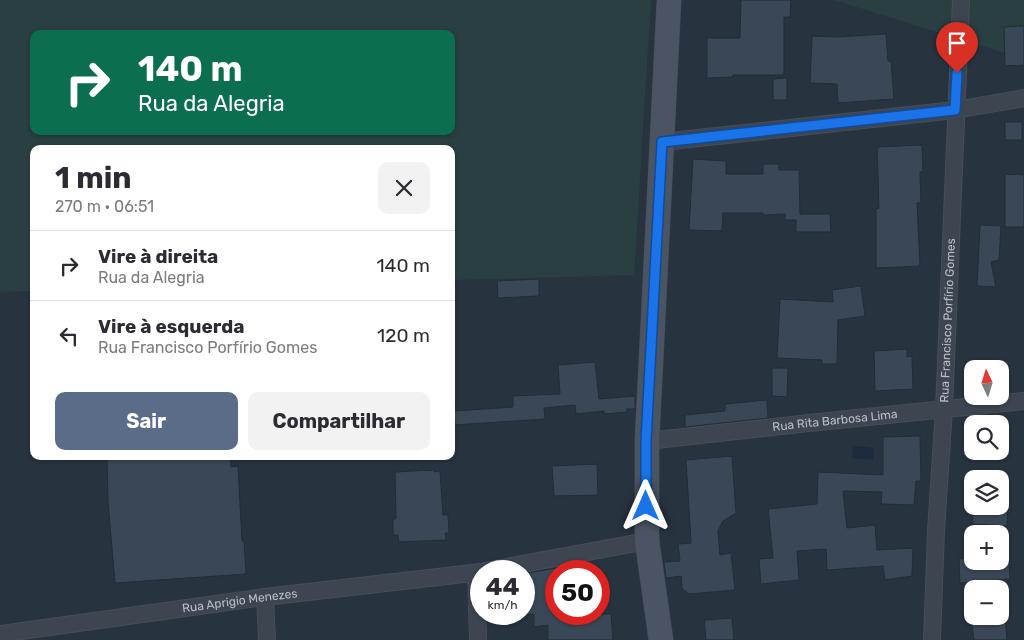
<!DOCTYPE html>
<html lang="pt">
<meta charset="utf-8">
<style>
:root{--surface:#fff;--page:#f2f2f3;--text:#2b2b33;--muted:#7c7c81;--line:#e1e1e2;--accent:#5b6c89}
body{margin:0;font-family:Rubik,sans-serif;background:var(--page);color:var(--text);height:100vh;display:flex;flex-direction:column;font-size:19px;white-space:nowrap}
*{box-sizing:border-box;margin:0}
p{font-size:16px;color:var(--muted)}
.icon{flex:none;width:28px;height:28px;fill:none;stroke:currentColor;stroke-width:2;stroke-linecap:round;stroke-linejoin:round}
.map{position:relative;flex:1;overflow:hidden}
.drawer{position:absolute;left:30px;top:145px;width:425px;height:315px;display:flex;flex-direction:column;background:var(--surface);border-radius:10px;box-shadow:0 1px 4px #0004}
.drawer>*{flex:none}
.banner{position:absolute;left:30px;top:30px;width:425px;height:105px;border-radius:10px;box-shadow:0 1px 4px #0004;background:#0b6e4f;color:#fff;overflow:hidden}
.needle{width:32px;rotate:356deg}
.tools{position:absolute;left:964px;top:360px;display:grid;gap:10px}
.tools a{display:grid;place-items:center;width:45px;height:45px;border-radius:10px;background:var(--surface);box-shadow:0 1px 4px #0004;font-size:25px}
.speed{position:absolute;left:470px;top:560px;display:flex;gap:10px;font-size:25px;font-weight:700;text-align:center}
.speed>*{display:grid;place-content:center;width:65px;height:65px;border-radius:50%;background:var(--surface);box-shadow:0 1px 4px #0004;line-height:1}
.speed small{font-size:12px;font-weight:400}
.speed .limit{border:8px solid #d22;background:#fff;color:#111}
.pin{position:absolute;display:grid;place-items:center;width:42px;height:42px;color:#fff;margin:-51px -21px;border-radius:50% 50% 50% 0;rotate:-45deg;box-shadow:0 0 5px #0007}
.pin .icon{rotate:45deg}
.me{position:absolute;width:55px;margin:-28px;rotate:0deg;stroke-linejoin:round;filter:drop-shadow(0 0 4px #0008)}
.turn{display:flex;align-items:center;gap:18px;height:105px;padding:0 25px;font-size:22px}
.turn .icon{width:65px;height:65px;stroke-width:2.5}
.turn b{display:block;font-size:35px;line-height:42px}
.round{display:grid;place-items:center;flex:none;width:52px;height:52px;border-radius:10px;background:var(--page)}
.headline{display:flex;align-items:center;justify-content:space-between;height:85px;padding:0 25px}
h1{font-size:30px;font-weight:700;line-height:38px}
.button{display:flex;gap:10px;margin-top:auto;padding:10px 25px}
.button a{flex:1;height:58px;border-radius:10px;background:var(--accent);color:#fff;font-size:20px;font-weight:700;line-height:58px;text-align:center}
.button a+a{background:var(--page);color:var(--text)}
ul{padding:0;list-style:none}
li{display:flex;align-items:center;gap:15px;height:70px;padding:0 25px;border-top:1px solid var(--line)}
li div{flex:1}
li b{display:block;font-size:19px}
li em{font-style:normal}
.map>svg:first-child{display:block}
.green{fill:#2a3f41;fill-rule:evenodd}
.water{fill:#1b2a3e}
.building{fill:#3a4756;stroke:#232c37}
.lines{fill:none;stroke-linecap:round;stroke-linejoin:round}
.minor-casing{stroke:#464e59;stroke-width:18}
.secondary-casing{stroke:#464e59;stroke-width:25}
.minor{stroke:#3c4550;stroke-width:16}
.secondary{stroke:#4a5463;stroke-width:24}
.route-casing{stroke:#114b97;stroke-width:12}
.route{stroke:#1a73e8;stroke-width:9}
.labels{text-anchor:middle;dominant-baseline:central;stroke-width:5;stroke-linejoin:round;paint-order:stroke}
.street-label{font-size:12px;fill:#b9c0ca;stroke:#212a35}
</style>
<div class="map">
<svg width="1024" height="640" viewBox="0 0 1024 640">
<rect width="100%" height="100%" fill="#283340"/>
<g class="green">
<path d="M0,0H651L634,275L451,280V149H34V291L0,292ZM34,34H451V131H34Z"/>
<path d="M834,0H1024V59Z"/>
</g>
<path class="water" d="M853,446L874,448L873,460L852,458Z"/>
<g class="building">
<path d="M741,0H791L790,17H784V75H733V77L707,78V38H740Z"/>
<path d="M1024,26V65L1005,66L1004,27Z"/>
<path d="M886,34L888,61H891L894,99L838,103L837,84L810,83L812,36L838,37Z"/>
<path d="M787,78V100H773V79Z"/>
<rect x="1005" y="122" width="17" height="18"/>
<path d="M922,145L923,172H920L921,203H917L920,266L876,268V209L879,208L877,147Z"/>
<path d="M693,159L726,161V174H763V164H779V170H799L800,214H830L831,232H796V220H785V214L763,215V213H723L722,231L689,230Z"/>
<path d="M1005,174L1024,175V227H1005Z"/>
<path d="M980,225L1001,226L999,260L991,262L996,287L977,286Z"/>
<path d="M539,279V296L498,298L497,281Z"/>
<path d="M861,286L865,316L838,320L837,364H822V360L777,358L780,299L833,302L832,290Z"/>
<path d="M907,349V357L912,356L913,389L875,391L874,351Z"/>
<path d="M595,362L599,399L635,396V409H627V412L604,414V411L576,414L575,405L544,408L545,419L455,425L454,411L513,407V396L560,394L558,365Z"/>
<path d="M772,368H788L787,397L772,396Z"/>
<path d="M767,400L768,418L685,427V415L725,411V404Z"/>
<path d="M920,436L921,481H916L914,505L881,504L882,492L843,491L847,528L875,525L877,550L913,548L912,576L885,580L883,566L827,570L826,549L797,551L799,580L761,584L759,559L773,558L768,509L817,504L818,472L883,475V437Z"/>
<path d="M107,456H230L231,467L238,466L242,541H244L246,574L115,583L108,502Z"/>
<path d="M732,456L736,513L723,521L718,531L720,555L731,553L735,590L689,594L682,588L681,576L666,578L664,562L680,561L678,544L691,543L686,460Z"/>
<path d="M597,464L598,495L554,496L552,466Z"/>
<path d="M434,470V472L440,471L443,515H448L449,533H445L446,540L399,542L398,535H393V519H396L395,472Z"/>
<path d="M974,506H1008L1007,526L972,524Z"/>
<path d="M972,558V561H1009L1010,579L960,583L959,559Z"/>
<path d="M556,568V614H611L613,640H548V625L534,627V614L524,615V600H532L528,573Z"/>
<path d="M1005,615L1007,640H974L971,618Z"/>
<path d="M732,618L734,640H706L704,620Z"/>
</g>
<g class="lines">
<g class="minor-casing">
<g id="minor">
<path d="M662,142L955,110L1024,98"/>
<path id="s1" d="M647,441L809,423L1024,401"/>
<path d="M485,571L647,541"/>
<path d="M476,573L478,640"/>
<path d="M265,597L267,640"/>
<path id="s2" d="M0,634L265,597L481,572"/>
<path id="s3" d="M932,640L936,531L944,409L961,0"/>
</g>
</g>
<g class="secondary-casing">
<path id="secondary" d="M661,640L647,541V441L669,0"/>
</g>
<use href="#minor" class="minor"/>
<use href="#secondary" class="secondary"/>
</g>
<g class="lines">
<g class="route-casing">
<path id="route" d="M646,506V441L662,142L955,110L957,73"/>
</g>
<use href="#route" class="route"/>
</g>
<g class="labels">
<g class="street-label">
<text stroke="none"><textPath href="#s3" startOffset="320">Rua Francisco Porfírio Gomes</textPath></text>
<text stroke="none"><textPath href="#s1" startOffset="189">Rua Rita Barbosa Lima</textPath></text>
<text stroke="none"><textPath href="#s2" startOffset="242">Rua Aprigio Menezes</textPath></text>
</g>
</g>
</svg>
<div class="tools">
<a><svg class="needle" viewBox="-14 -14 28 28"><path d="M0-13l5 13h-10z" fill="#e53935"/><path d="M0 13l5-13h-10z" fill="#7c7c81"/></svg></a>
<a><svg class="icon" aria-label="search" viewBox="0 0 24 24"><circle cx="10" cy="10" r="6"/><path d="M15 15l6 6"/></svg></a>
<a><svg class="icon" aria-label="layers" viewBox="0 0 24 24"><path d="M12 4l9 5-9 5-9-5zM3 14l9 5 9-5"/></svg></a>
<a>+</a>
<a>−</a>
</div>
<div class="speed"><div>44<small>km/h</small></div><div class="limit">50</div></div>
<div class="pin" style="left:957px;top:73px;background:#d93025"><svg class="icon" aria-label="arrive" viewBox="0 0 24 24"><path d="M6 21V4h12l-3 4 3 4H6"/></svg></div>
<svg class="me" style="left:646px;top:506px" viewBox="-20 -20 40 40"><path d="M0-17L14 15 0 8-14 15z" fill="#1a73e8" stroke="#fff" stroke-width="4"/></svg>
<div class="banner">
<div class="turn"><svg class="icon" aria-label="right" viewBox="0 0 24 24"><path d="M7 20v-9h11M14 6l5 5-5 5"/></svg><div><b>140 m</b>Rua da Alegria</div></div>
</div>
<section class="drawer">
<div class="headline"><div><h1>1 min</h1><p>270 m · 06:51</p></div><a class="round"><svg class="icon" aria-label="close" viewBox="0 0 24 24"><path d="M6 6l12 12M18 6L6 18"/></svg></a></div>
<ul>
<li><svg class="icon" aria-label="right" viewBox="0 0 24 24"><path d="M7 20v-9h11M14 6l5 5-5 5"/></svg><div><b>Vire à direita</b><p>Rua da Alegria</p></div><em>140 m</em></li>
<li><svg class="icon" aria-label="left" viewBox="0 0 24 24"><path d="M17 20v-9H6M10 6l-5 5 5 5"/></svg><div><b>Vire à esquerda</b><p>Rua Francisco Porfírio Gomes</p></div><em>120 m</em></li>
</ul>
<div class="button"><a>Sair</a><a>Compartilhar</a></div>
</section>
</div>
